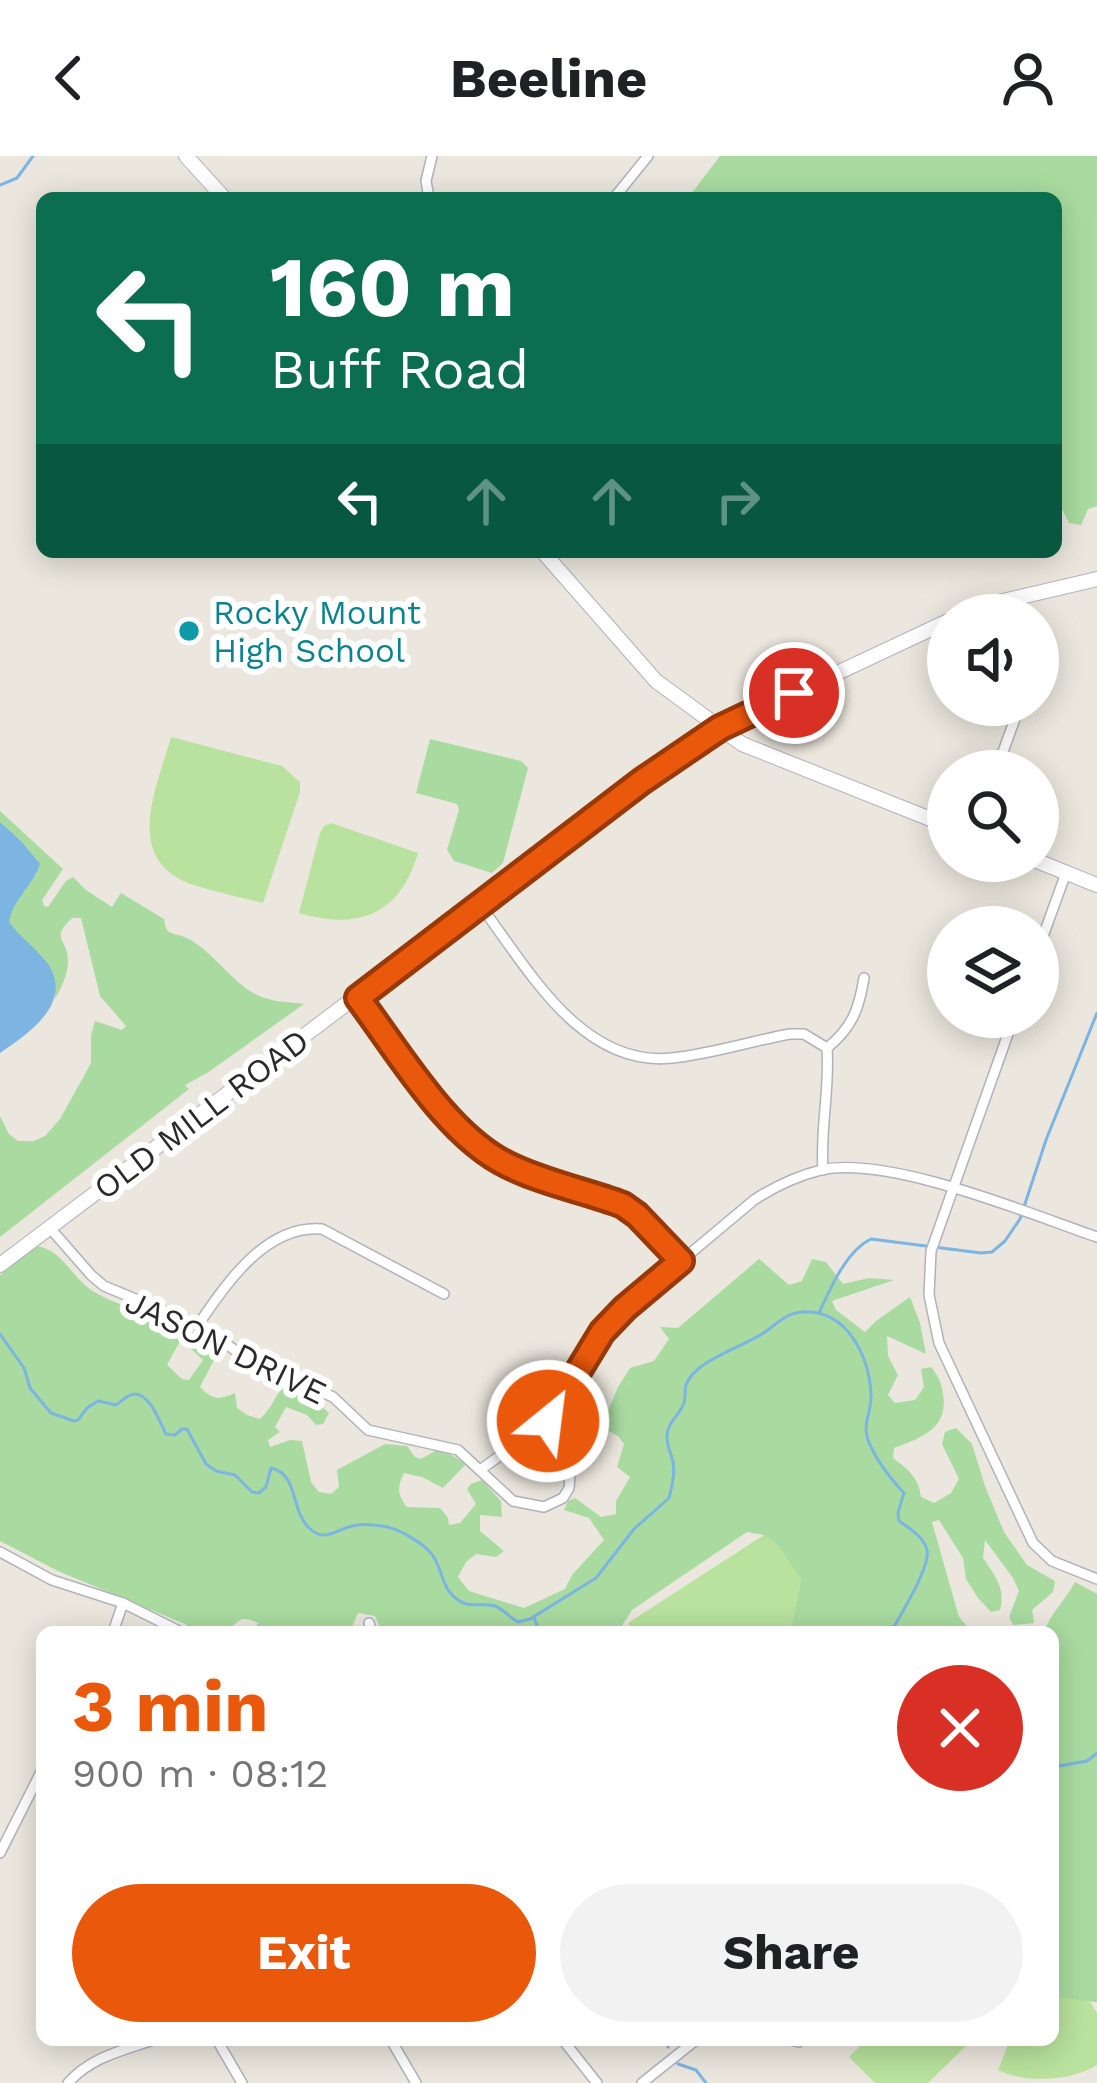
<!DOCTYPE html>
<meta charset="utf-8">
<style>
:root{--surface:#fff;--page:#f2f2f2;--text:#202124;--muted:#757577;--accent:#ea580c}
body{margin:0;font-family:"Work Sans",sans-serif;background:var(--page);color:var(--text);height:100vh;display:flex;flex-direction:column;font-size:45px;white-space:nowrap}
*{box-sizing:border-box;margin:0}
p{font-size:39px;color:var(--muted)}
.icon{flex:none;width:66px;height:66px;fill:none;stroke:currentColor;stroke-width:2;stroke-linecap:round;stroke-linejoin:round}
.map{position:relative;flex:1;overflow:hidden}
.panel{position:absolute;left:36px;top:1470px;width:1023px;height:420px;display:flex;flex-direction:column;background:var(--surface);border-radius:18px;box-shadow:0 6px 30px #0003}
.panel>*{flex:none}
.hud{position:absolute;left:36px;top:36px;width:1026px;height:366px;border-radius:18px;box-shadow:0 6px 30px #0003;background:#0b6e4f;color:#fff;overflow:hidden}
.buttons{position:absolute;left:927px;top:438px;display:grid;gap:24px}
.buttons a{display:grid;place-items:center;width:132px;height:132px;border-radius:50%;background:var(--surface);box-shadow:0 6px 30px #0003;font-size:60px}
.pin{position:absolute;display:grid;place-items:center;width:102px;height:102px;color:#fff;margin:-51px;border:6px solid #fff;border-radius:50%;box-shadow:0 3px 12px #0007}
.me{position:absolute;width:132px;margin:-66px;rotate:29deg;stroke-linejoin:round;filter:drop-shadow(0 0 9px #0008)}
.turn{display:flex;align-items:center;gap:42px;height:252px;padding:0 36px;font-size:54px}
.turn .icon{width:156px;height:156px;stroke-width:2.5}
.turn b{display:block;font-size:84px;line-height:102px}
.lanes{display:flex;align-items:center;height:114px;padding:0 36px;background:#0003;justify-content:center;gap:60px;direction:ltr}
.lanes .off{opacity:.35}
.round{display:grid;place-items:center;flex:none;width:126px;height:126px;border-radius:63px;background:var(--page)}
.summary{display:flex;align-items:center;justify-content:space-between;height:204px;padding:0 36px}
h1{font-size:72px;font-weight:700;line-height:90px;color:var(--accent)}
.action{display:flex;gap:24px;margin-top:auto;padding:24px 36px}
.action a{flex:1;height:138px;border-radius:72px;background:var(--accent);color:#fff;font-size:48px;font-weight:700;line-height:138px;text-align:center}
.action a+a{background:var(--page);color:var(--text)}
header{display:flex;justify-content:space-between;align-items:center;height:156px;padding:0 36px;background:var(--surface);font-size:54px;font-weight:700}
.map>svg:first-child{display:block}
.green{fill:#a9dba0}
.pitch{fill:#b8e29d}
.water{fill:#7cb4e2}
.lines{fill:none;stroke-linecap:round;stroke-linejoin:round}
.stream{stroke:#7cb4e2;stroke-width:3}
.street-casing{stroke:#b1b1bc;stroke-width:12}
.secondary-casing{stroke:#b1b1bc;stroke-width:16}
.street{stroke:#fff;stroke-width:9}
.secondary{stroke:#fff;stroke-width:14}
.route-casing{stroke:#983908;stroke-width:30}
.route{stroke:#ea580c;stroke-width:21}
.culture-dot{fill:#0f9aa8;stroke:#fff;stroke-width:4.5}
.labels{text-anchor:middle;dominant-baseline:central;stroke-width:12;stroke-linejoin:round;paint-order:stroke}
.culture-label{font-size:33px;fill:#0d838f;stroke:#fff;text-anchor:start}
.street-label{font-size:33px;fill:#2a2a2a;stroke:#fff}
</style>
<header><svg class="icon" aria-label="back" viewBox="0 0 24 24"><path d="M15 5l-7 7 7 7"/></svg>Beeline<svg class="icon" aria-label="person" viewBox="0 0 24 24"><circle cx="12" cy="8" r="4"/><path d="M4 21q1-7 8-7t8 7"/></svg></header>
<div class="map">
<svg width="1097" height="1927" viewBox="0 0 1097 1927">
<rect width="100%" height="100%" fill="#ebe7de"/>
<g class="green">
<path d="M720,0H1097V350L1088,353L1081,369L1069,367L1056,341V42H688Z"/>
<path d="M430,583L521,605L528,612L503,707L492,717L454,705L447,694L459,654L457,648L416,637Z"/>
<path d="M0,655L63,713L42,744L44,750L48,751L66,725L73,721L86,734L112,751L121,737L164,763C166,778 169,776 182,780C211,791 229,825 257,839C271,846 289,846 304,848L207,917L185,929L189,933L0,1081V960L9,978L18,985H34L45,980L60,963L91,907V879L95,865L122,874L126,870L100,840L81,762H72C49,784 68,782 68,805C68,819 61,832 55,843C57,808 29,791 8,766L10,755L37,717L21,685L0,666Z"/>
<path d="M37,1090C65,1095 72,1124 96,1137C124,1153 157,1157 186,1174L167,1209L182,1223L189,1224L203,1204L190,1192L197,1184L203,1183L219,1194L200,1231C212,1244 219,1244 235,1237L237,1252L247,1259L260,1263C271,1253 274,1242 283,1231L313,1243L329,1257L323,1268L316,1269L307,1259L286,1251L275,1271L280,1276L268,1284L270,1291L290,1284L302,1285L311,1326L319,1336L331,1338L339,1331L337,1314L385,1288L407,1290L415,1301L421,1303L437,1294L450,1298L466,1308L443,1332L422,1321L404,1317C397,1331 397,1338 407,1351L440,1352L448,1362L449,1369L460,1367L476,1348L467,1333L471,1328L482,1324L501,1345L502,1361L480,1359V1375L504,1395L496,1401L476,1398L466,1406L458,1421L469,1435L524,1452L565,1433L572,1419L604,1384L589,1362L564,1354L568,1345L575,1342L601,1361L616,1358V1345L630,1321L617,1311L624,1288L618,1280L607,1274L591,1280L585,1310L577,1313L574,1293L555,1266L563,1259L592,1265L604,1264L618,1231L630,1212L654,1205L669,1183L660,1171L678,1172L759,1103L789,1129L802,1125L812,1103L826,1106L843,1128L869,1122L894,1124L832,1145L836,1154L865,1176L876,1165L910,1141L920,1167L926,1198L887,1180L888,1200L898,1219L888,1239L895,1247L915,1244L924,1231L921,1213L931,1211C939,1221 941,1226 943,1238C949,1272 922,1282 894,1292L893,1302C908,1313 919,1322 921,1341L934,1347L951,1337L959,1323L942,1288L945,1276L956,1272L972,1288L985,1330L1004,1376L1027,1409L1055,1425L1053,1436L1032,1454L1034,1467L1013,1469L1009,1461L1019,1435L1013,1422L985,1384L983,1402C995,1420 1006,1432 1000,1454L991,1456L978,1442L966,1423L963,1402L939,1364L932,1366L959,1461L972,1476H790L801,1423L764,1379L747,1376L632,1454L622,1470L624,1476H457L419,1473L411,1476H382L375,1460L358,1457L352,1471L354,1476H254L258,1467C237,1457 240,1468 224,1475C216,1478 203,1476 194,1476L185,1468L58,1415L0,1385V1119Z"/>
<path d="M1075,1426L1097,1438V1846L1053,1843V1476H1044C1051,1457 1065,1444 1075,1426Z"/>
</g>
<g class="pitch">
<path d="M171,581L282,610L300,626V636L263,747C239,741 214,736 191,728C122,703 157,631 171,581Z"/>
<path d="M331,667L418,697C400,758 359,775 299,757L320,677L324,670Z"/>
<path d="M764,1379L778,1389L801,1423L790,1476H631L628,1467Z"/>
<path d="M1060,1841L1090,1846L1097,1857V1909C1070,1926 1023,1927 998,1914L1010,1884H1053V1843Z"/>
<path d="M866,1884H972L928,1927H875L849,1901Z"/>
</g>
<path class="water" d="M0,666L21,685L40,708C33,730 12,744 9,766C20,781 37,793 48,808C74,847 28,878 0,897Z"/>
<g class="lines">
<g class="stream">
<path d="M0,29L17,22L33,0"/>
<path d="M819,1157C830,1133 846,1095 871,1083L981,1097L992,1096L1005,1085L1020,1063L1046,984L1097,857"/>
<path d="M0,1178L24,1212L30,1232L51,1257L74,1265L78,1264L87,1252L98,1245L116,1249C122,1245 127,1239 134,1238C150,1237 160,1267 166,1278L175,1279L182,1273H187L206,1308L216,1315L235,1319L252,1336L259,1337L266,1331L271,1312C299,1318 290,1354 309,1372C325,1387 335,1374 352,1370C366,1367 386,1369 399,1375C408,1379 424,1389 430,1396C443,1410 440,1432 458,1444C470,1453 482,1446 495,1450C502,1452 510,1462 518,1466L530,1463L596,1422L634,1373L669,1342C672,1330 675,1318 673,1306C671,1297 666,1288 667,1279C668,1265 680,1259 684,1247C686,1241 684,1235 686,1229C694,1205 742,1191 762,1178C775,1170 785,1157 802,1156C847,1153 870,1201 871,1239C872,1255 862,1268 868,1284C876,1305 889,1321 904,1337L898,1357L899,1365C909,1372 924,1381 927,1394C931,1410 900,1460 891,1476"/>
<path d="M534,1461L539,1476"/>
<path d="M1053,1611L1087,1605L1097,1597"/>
<path d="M665,1884L668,1891"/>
<path d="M678,1908L696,1914L706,1927"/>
</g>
<g class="street-casing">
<g id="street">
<path d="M429,42L426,25L432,0"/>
<path d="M614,42L648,0"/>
<path d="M996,615L1020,549"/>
<path d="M480,749C527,811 581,912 672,902C712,898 751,885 790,878H804L827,892C830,933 820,972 823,1014"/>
<path d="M1038,794L1066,717"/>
<path d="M358,842C397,894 449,981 507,1009C544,1026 586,1035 623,1049L637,1059L681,1105"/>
<path d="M1014,861L931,1095L929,1139L939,1187L1033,1387L1052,1405L1097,1423"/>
<path d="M827,892C852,872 859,853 864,822"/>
<path d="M50,1072L91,1119L104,1130L198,1169L254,1207L333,1241L368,1274L458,1294L513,1345L544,1351L563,1342L569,1332L571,1306L568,1294L557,1273L548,1265"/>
<path d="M198,1169C226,1128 266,1068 322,1073L444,1138"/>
<path d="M480,1314L548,1265L587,1198L602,1176L625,1152L754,1044C774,1031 797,1020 821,1014C889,999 1030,1058 1097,1081"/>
<path d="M0,1396L52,1424L123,1447L181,1476"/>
<path d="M369,1467L372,1476"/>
<path d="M113,1476L123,1447"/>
<path d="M0,1697L42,1614"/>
<path d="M217,1884L242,1927"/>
<path d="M391,1884L416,1927"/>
<path d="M563,1884L597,1927"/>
<path d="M790,1884L799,1886"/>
<path d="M68,1927C91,1901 121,1895 153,1884"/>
<path d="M642,1927L696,1884"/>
</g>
</g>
<g class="secondary-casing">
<g id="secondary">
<path d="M186,0L224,42"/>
<path d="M543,396L656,525L742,588L948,670"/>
<path d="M961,459L1003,445L1097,423"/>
<path d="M1037,705L1097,729"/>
<path d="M0,1109L642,625L720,572L948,465"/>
</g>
</g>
<use href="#street" class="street"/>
<use href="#secondary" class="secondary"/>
</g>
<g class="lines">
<g class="route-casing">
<path id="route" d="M548,1265L602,1176L625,1152L681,1105L637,1059L623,1049C586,1035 544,1027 508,1009C447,980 398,895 358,842L642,625L720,572L794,537"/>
</g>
<use href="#route" class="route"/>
</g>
<circle class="culture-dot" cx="189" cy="475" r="12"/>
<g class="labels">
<g class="culture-label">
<text x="213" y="456">Rocky Mount<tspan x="213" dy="38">High School</tspan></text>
</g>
<g class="street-label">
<text transform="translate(201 958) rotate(-37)">OLD MILL ROAD</text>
<text transform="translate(226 1191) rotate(26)">JASON DRIVE</text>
</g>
</g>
</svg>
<div class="buttons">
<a><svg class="icon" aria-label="sound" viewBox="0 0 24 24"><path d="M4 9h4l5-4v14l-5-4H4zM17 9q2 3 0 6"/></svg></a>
<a><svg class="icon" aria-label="search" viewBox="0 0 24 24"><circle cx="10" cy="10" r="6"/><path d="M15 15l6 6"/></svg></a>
<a><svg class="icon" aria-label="layers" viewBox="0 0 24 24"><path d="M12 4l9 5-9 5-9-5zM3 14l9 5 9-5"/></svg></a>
</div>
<div class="pin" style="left:794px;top:537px;background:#d93025"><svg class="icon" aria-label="arrive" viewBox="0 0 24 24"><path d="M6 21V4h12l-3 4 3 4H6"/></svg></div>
<svg class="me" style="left:548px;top:1265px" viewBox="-20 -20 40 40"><circle r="17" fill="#ea580c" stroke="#fff" stroke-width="3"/><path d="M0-11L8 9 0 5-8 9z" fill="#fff"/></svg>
<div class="hud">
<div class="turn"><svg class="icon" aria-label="left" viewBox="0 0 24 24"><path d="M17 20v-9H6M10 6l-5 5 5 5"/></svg><div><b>160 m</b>Buff Road</div></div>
<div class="lanes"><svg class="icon" aria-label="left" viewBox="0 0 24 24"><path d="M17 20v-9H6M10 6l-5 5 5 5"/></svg><svg class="icon off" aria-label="ahead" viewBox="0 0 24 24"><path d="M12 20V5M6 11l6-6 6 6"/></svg><svg class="icon off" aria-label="ahead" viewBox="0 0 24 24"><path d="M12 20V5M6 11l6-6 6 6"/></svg><svg class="icon off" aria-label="right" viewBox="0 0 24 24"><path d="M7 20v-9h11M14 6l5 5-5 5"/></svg></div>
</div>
<section class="panel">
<div class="summary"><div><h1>3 min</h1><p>900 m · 08:12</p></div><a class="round" style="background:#d93025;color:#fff"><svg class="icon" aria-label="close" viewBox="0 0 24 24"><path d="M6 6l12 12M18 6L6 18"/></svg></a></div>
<div class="action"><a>Exit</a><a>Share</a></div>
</section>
</div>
